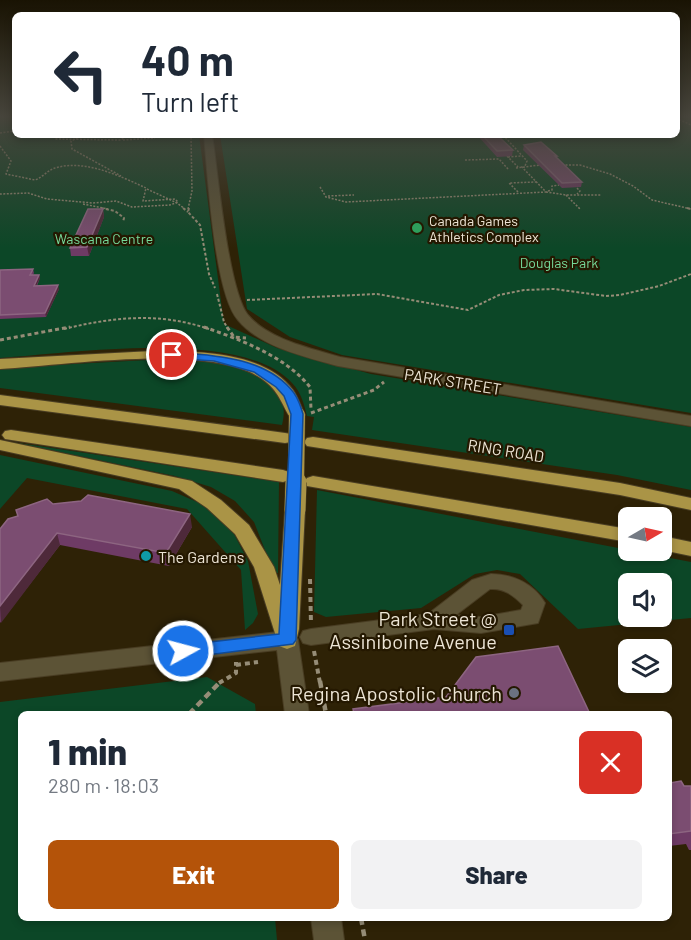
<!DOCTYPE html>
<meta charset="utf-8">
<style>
:root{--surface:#fff;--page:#f2f2f3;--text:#1f2937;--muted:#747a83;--accent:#b45309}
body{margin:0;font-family:Barlow,sans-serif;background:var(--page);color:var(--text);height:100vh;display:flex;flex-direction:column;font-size:22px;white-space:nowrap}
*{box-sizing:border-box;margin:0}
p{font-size:20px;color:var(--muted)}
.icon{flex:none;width:33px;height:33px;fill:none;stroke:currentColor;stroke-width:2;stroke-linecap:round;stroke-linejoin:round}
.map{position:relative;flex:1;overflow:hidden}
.side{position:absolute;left:18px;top:711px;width:654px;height:210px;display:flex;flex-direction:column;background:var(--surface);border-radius:9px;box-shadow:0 3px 9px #0003}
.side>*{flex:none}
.top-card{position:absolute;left:12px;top:12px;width:668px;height:126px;border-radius:9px;box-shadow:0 3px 9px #0003;background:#fff;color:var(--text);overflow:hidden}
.needle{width:39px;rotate:81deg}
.controls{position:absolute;left:618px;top:507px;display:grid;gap:12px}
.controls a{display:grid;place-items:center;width:54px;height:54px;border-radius:9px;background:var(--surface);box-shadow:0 3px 9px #0003;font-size:30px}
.pin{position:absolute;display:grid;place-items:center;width:51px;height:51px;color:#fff;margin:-26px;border:3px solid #fff;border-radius:50%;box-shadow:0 2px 6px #0007}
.me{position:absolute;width:66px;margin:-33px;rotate:83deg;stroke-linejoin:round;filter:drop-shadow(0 0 4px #0008)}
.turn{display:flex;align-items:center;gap:21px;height:126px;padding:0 30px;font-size:27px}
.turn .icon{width:78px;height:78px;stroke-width:2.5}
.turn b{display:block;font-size:42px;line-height:51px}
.round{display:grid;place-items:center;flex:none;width:63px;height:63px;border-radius:9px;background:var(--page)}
.overview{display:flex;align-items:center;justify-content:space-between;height:102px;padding:0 30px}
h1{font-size:36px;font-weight:800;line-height:45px}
.button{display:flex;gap:12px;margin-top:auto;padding:12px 30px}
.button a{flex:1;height:69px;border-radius:9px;background:var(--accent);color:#fff;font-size:24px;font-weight:800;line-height:69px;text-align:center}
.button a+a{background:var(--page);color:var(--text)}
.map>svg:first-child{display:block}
.green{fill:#0c4727;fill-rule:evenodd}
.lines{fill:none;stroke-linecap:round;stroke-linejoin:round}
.minor-casing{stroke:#493d23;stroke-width:2}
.highway-casing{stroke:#493d23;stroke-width:2}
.path-far4{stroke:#968d77;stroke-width:1.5;stroke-dasharray:2 1.5;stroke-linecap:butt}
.path-far3{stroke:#968d77;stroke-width:2;stroke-dasharray:3 2;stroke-linecap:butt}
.path-far2{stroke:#968d77;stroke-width:3;stroke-dasharray:4 3;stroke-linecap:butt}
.path-far1{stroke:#968d77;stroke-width:4;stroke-dasharray:5 4;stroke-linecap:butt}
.path{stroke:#968d77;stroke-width:4.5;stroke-dasharray:7 4.5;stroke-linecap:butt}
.minor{fill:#5c5336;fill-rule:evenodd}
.highway{fill:#aa9446;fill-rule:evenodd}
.highway-bridge-far1-casing{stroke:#493d23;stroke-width:17;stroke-linecap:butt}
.highway-bridge-casing{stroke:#493d23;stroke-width:22;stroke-linecap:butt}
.highway-bridge-far1{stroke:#aa9446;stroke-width:16}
.highway-bridge{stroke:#aa9446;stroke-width:21}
.wall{fill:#6e3b65}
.shaded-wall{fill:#4e293a}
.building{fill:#7b4d71;stroke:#8d6581;stroke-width:1.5}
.route{fill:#1a73e8;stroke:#114b97;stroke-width:1.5}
.leisure-dot{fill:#2e9e5b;stroke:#241800;stroke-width:2}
.culture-dot{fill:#0f9aa8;stroke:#241800;stroke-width:2}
.transit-dot{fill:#1a4fb4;stroke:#241800;stroke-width:2}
.worship-dot{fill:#6b7280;stroke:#241800;stroke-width:2}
.labels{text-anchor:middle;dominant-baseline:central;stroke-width:4.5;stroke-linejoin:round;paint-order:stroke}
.far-poi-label{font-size:14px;fill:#ede5d5;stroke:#241800;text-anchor:start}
.far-park-label{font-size:14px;fill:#76da9a;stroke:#241800}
.street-label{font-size:16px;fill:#ede5d5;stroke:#241800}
.poi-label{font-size:16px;fill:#ede5d5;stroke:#241800;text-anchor:start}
.near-poi-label{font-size:20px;fill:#ede5d5;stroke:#241800;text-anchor:end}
</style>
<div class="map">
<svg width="691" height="940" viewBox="0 0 691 940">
<rect width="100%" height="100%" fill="#2e2206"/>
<g class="green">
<path d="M0,117H15V135H199L224,324L277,348L371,374L691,427V490L617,475L312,430L314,417L307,416C304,404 301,392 292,383C242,328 71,353 0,358Z"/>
<path d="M677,117H691V413L342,355L290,337L247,309L220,135H676Z"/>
<path d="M184,358C223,363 296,369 282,425L0,388V368Z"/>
<path d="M12,442L279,482L278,573H274L254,522L235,501L211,487L175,476Z"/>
<path d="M0,455L172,491L204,505L231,528L248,561L258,614L253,623L245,630L241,570L187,509L27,478L0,509Z"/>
<path d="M317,490L691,562V618L578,629L520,574L497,570L475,574L421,608L326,617L314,612ZM628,584H662V616H628Z"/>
<path d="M207,677L255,704L256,714H21V918H275L277,940H0V702Z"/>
</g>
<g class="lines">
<g class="minor-casing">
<g id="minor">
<path d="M204,135H212C218,172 228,290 248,315C269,340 311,348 340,357L691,416V426L338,366C306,357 260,347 238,320C214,293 208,175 204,135Z"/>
<path d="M491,574C513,574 534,584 545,603L538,623L481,633L434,629L311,645L303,643L300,637L303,631L311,629L428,614L472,580ZM490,589C504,588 513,595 523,605L521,610L481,617L456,615Z"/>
<path d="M287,631L295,634L298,640L309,714H285L277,650L0,681V663Z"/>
<path d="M311,918H341L344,940H314Z"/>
</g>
</g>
<g class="highway-casing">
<g id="highway">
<path d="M153,351C195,351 265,351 293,390C298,397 301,407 305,415L297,420L291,419C281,403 279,391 262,379C210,342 64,366 0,369V359Z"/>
<path d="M0,395L285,433L291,434L294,438L291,442L285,443L0,405Z"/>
<path d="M11,430L283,470L289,472L292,476L289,480L283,482L5,439L2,435L5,431Z"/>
<path d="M313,437L620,483L691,498V510L620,495L307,446L304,442L307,438Z"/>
<path d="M0,440L192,481L221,500L249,525L274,567L280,585L285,510L288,506H302L305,510L299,629L295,646L287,649L279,646L254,567L235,534L207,508L179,489L0,450Z"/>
<path d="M313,476L628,529V542L307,486L304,482L307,478Z"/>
<path d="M662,536L691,542V556L662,550Z"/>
</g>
</g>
<g class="path-far4">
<path d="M676,118L691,125"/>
<path d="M0,133L15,131"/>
<path d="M56,135V139L121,140L127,135"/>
<path d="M84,135L71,141L72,149L121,176"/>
<path d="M141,135L166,137L198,135"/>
<path d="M503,135L527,161L525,166"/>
<path d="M123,140L155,138"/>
<path d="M0,146L11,161L6,174L35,180C43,177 48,170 55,168C85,159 120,176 146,188L143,201L175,199L178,202L170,205L132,207L116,201L93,203L47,199L28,193L0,194"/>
<path d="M507,156L518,167"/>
<path d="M508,157L522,156"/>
<path d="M465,160L499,159L508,169"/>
<path d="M562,165H580L610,174L633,186L652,200L691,209"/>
<path d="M516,168L540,165"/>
<path d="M320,187L326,197L346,202L546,192L521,166"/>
<path d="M577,188L580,191L577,194"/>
<path d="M147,189L177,203L185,209"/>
<path d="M548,191L552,190V186L559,185"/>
<path d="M518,192L509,183L536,182"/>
<path d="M546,192L566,195H601"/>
<path d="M566,195L580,209"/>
<path d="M328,196L354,195"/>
<path d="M83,204L108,209"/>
<path d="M188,209L192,191L191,135"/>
</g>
<g class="path-far3">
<path d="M101,208L115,211L124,218L123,222"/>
<path d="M183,208L188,212"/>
<path d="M189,208L188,212L200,225L209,274L215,288"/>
<path d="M687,208L691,209"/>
<path d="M217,294L224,322L228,329"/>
<path d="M247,300L377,294L468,310L499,295L524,290L554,289L606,296L620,295L659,286L691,274"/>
<path d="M64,329C113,317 159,312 209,329"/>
</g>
<g class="path-far2">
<path d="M204,327C241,340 285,356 310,387L311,409"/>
<path d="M227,327L234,337L246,338"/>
<path d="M0,340L70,327"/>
<path d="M311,413L374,390L384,382"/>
</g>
<g class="path-far1">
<path d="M310,579L311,624"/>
<path d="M314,651L320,683"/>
<path d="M236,665L258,662"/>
<path d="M219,683L236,673V662"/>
</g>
<g class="path">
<path d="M320,681L326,714"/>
<path d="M189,714L221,681"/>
<path d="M361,918L365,940"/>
</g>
<use href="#minor" class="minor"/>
<use href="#highway" class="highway"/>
<g class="highway-bridge-far1-casing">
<path id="highway-bridge-far1" d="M296,483L297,415"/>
</g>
<g class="highway-bridge-casing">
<path id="highway-bridge" d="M295,510L296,482"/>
</g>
<use href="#highway-bridge-far1" class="highway-bridge-far1"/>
<use href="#highway-bridge" class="highway-bridge"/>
</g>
<g class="wall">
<path d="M477,135H497L513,150L512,156L497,157Z"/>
<path d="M524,145L557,156V158L582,182L581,187L562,188L523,150Z"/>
<path d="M103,209L104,217L89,256H71L70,248Z"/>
<path d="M33,269L34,273L33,275H39L40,278L37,286L59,289L46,317L0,319V270Z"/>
<path d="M53,504L192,527L169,566L60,545L0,623V529L18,516L16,510Z"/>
<path d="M669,783L684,786H691V850H689L686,844L669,846Z"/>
</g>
<g class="shaded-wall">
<path d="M103,209L104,217L89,256L87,247Z"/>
<path d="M39,275L40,278L34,290V286Z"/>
<path d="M58,285L59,289L46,317L45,313Z"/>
<path d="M190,514L192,527L169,566L166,553Z"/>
<path d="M57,533L60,545L1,623L0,606Z"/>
</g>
<g class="building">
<path d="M482,135H497L513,150L497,151Z"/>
<path d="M541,142L557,156H555L582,182L562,183L524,145Z"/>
<path d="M88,209H103L87,247L70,248Z"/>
<path d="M33,269L30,275H39L34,286L58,285L45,313L0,315V270Z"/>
<path d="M88,495L190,514L166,553L57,533L0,606V529L8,519L18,516L16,510L47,499L53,504L81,501Z"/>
<path d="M558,646L590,714H354L353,709L446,697L476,657Z"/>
<path d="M681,781L684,786H691V831L669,834V789H670L669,783Z"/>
</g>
<linearGradient id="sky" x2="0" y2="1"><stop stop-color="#191303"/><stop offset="0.47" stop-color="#46443b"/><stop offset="1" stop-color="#46443b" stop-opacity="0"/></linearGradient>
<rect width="691" height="248" fill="url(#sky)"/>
<path class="route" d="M172,352C213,355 267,357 294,393C298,399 301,407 303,414L296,640L293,644L183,658L177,656L174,651L177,647L183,645L279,634L291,414L284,396L276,387L254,372L214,361L168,358L166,355Z"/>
<circle class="leisure-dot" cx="417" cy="228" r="6"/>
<circle class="culture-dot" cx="146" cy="556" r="6"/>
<rect class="transit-dot" x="503" y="624" width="12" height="12" rx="3"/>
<circle class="worship-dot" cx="514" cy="693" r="6"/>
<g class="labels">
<g class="far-poi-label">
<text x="429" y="220">Canada Games<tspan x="429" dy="16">Athletics Complex</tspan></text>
</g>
<g class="far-park-label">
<text x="104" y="238">Wascana Centre</text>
<text x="559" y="262">Douglas Park</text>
</g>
<g class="street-label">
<text transform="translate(453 381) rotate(9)">PARK STREET</text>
<text transform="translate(506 450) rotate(9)">RING ROAD</text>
</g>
<g class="poi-label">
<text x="158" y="556">The Gardens</text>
</g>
<g class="near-poi-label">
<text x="497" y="618">Park Street @<tspan x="497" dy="23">Assiniboine Avenue</tspan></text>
<text x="502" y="693">Regina Apostolic Church</text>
</g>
</g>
</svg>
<div class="controls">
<a><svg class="needle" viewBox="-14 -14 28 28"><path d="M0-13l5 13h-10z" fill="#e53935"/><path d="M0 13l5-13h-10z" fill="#747a83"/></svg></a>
<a><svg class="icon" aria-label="sound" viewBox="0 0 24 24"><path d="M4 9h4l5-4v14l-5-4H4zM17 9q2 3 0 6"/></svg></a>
<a><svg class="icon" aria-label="layers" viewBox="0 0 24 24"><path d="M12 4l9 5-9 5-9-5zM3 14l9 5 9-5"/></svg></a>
</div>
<div class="pin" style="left:172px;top:355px;background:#d93025"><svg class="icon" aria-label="arrive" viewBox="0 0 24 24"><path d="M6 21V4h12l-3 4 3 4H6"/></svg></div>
<svg class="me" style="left:183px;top:651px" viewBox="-20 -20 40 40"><circle r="17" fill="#1a73e8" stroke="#fff" stroke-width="3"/><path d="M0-11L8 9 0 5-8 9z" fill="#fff"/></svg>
<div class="top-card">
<div class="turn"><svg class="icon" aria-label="left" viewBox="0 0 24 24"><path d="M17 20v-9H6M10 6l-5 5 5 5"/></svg><div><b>40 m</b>Turn left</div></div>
</div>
<section class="side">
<div class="overview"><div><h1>1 min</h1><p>280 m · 18:03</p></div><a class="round" style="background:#d93025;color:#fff"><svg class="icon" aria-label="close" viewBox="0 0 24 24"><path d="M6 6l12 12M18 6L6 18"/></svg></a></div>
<div class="button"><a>Exit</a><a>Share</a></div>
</section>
</div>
